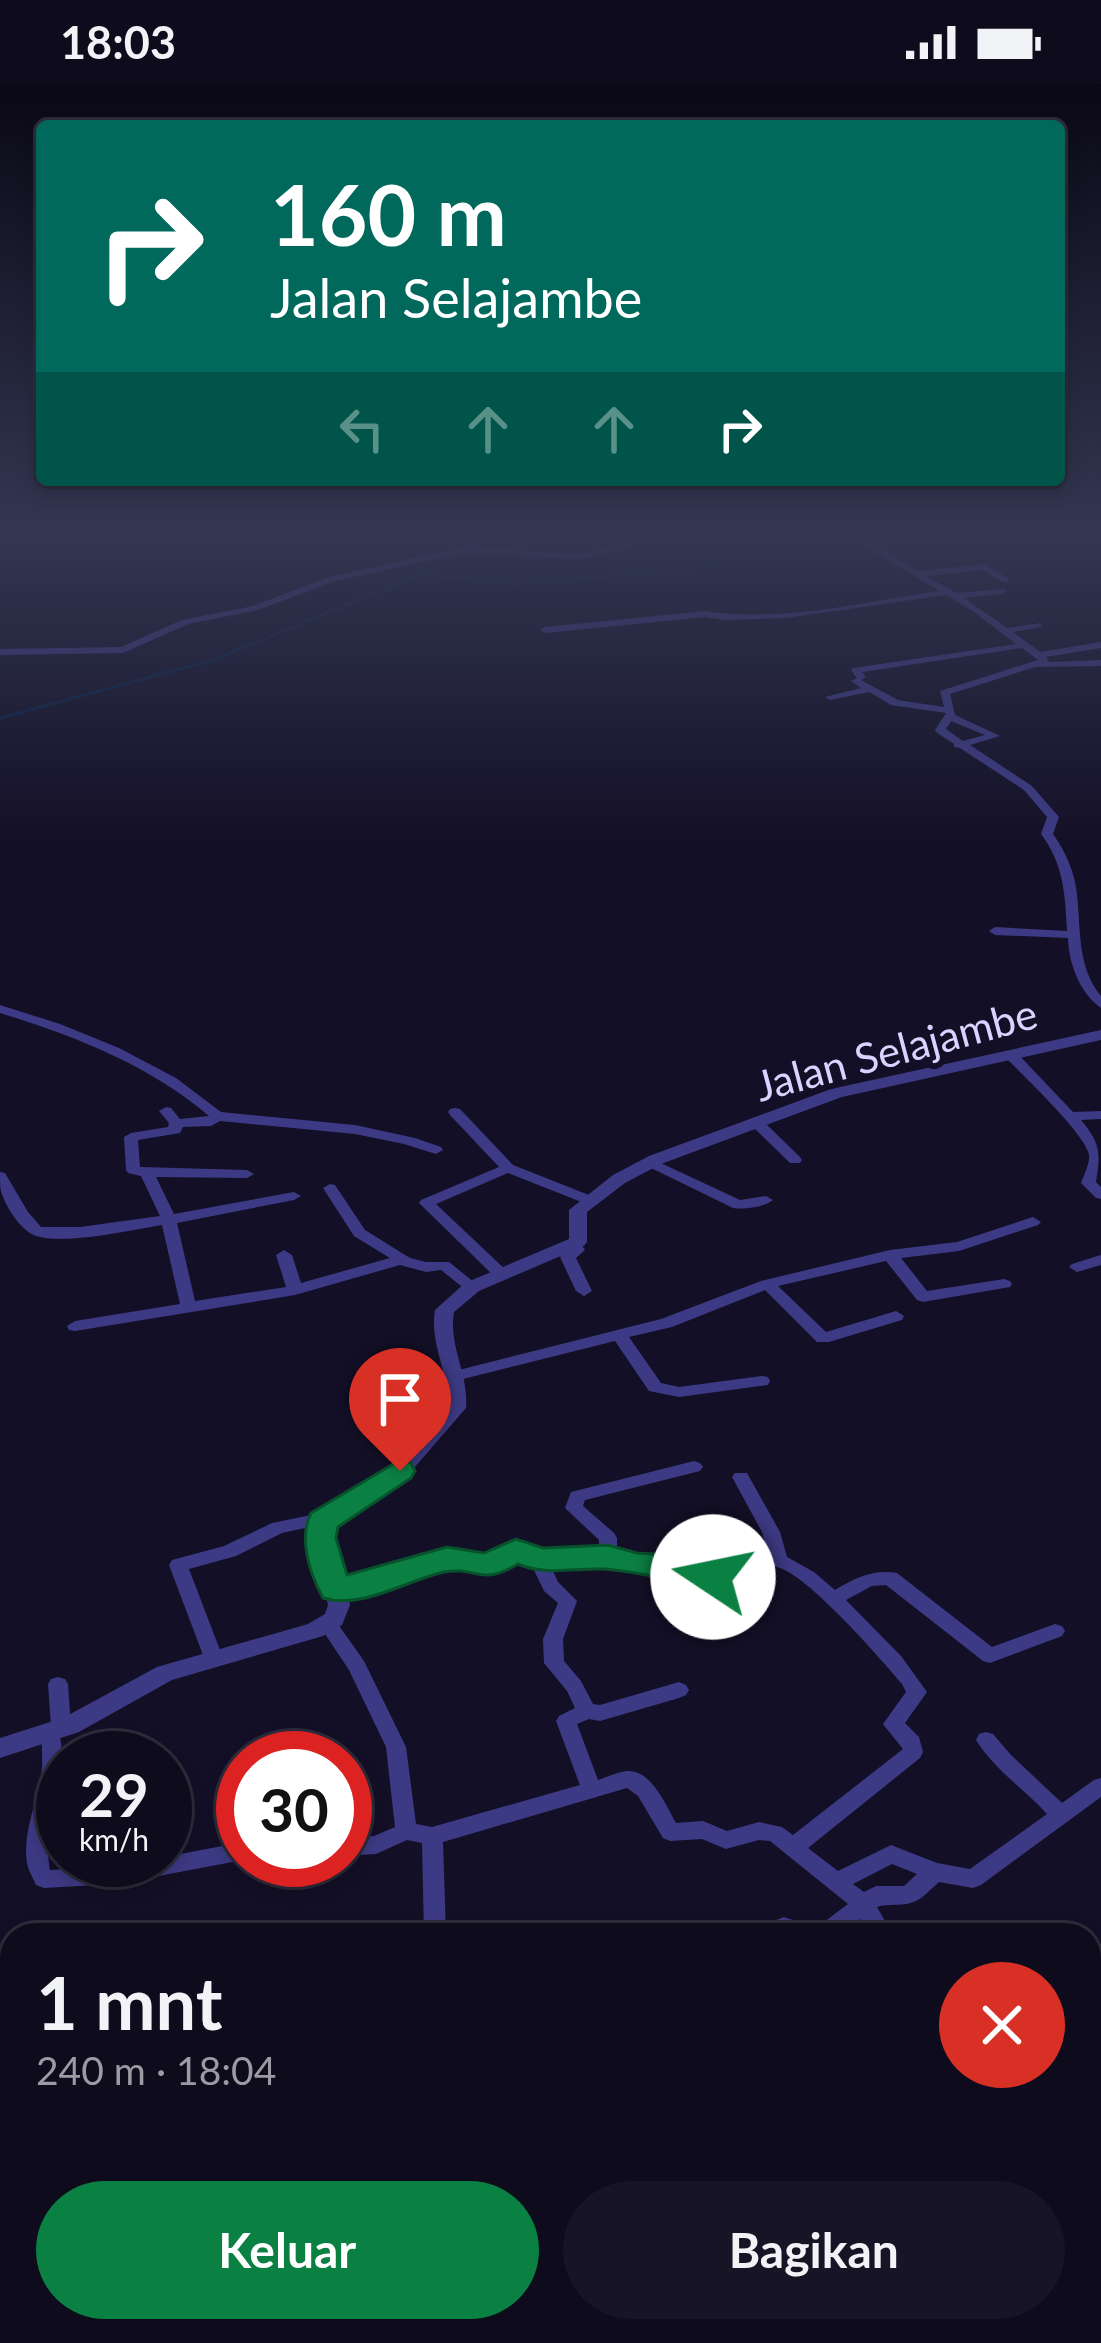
<!DOCTYPE html>
<html lang="id">
<meta charset="utf-8">
<style>
:root{--surface:#0e0b1c;--page:#171425;--text:#f1f3f6;--muted:#9b9ba3;--line:#2e2b3b;--accent:#0b8043}
body{margin:0;font-family:Lato,sans-serif;background:var(--page);color:var(--text);height:100vh;display:flex;flex-direction:column;font-size:45px;white-space:nowrap}
*{box-sizing:border-box;margin:0}
p{font-size:39px;color:var(--muted)}
.icon{flex:none;width:66px;height:66px;fill:none;stroke:currentColor;stroke-width:2;stroke-linecap:round;stroke-linejoin:round}
.map{position:relative;flex:1;overflow:hidden}
.details{position:absolute;left:0px;top:1839px;width:1101px;height:420px;display:flex;flex-direction:column;background:var(--surface);border-radius:36px 36px 0 0;box-shadow:0 6px 18px #0003,0 0 0 3px var(--line)}
.details>*{flex:none}
.banner{position:absolute;left:36px;top:36px;width:1029px;height:366px;border-radius:12px;box-shadow:0 6px 18px #0003,0 0 0 3px var(--line);background:#00695c;color:#fff;overflow:hidden}
.speed{position:absolute;left:36px;top:1647px;display:flex;gap:24px;font-size:60px;font-weight:700;text-align:center}
.speed>*{display:grid;place-content:center;width:156px;height:156px;border-radius:50%;background:var(--surface);box-shadow:0 6px 18px #0003,0 0 0 3px var(--line);line-height:1}
.speed small{font-size:30px;font-weight:400}
.speed .limit{border:18px solid #d22;background:#fff;color:#111}
.pin{position:absolute;display:grid;place-items:center;width:102px;height:102px;color:#fff;margin:-123px -51px;border-radius:50% 50% 50% 0;rotate:-45deg;box-shadow:0 0 12px #0007}
.pin .icon{rotate:45deg}
.me{position:absolute;width:132px;margin:-66px;rotate:281deg;stroke-linejoin:round;filter:drop-shadow(0 0 9px #0008)}
.turn{display:flex;align-items:center;gap:42px;height:252px;padding:0 36px;font-size:54px}
.turn .icon{width:156px;height:156px;stroke-width:2.5}
.turn b{display:block;font-size:84px;line-height:102px}
.lanes{display:flex;align-items:center;height:114px;padding:0 36px;background:#0003;justify-content:center;gap:60px;direction:ltr}
.lanes .off{opacity:.35}
.round{display:grid;place-items:center;flex:none;width:126px;height:126px;border-radius:63px;background:var(--page)}
.head{display:flex;align-items:center;justify-content:space-between;height:204px;padding:0 36px}
h1{font-size:72px;font-weight:700;line-height:90px}
.button{display:flex;gap:24px;margin-top:auto;padding:24px 36px}
.button a{flex:1;height:138px;border-radius:72px;background:var(--accent);color:#fff;font-size:48px;font-weight:700;line-height:138px;text-align:center}
.button a+a{background:var(--page);color:var(--text)}
.status{display:flex;justify-content:space-between;align-items:center;height:84px;padding:0 60px;background:var(--surface);direction:ltr}
.status svg{height:33px;fill:currentColor}
.map>svg:first-child{display:block}
.lines{fill:none;stroke-linecap:round;stroke-linejoin:round}
.stream-far1{stroke:#0a1f44;stroke-width:3}
.stream{stroke:#0a1f44;stroke-width:8}
.minor{fill:#3d3a85;fill-rule:evenodd}
.tertiary{fill:#3d3a85;fill-rule:evenodd}
.route{fill:#0b8043;stroke:#07532c;stroke-width:3}
.labels{text-anchor:middle;dominant-baseline:central;stroke-width:12;stroke-linejoin:round;paint-order:stroke}
.street-label{font-size:42px;fill:#d9d4ff;stroke:#130f26}
</style>
<div class="status"><b>18:03</b><svg viewBox="0 0 49 12"><path d="M0 12V9h3v3zM5 12V6h3v6zM10 12V3h3v9zM15 12V0h3v12zM26 1h20v11H26zM47 4h2v5h-2z"/></svg></div>
<div class="map">
<svg width="1101" height="2259" viewBox="0 0 1101 2259">
<rect width="100%" height="100%" fill="#130f26"/>
<g class="lines">
<g class="stream-far1">
<path d="M0,463L55,447"/>
<path d="M0,634L216,575L421,490L519,500L699,484L723,478L778,447"/>
</g>
<g class="stream">
<path d="M840,2247L893,2259"/>
<path d="M1073,2247L1101,2253"/>
<path d="M763,2259L773,2247"/>
<path d="M973,2259L1028,2247"/>
</g>
<g class="minor">
<path d="M482,447H495L470,457L482,464L578,470L659,452L655,447H664L669,453L578,476L487,469L450,472L335,497L258,526L188,540L123,569L0,571V565L121,563L182,536L253,522L329,493L450,466L471,465L459,457Z"/>
<path d="M840,447H851L918,487L985,480L1008,494V498H1002L983,486L926,492L956,509L1004,505L1006,507L1001,510L964,514L1007,544L1041,539V543L1013,548L1040,568L1101,558V564L1046,573L1049,578L1101,576V582L1035,583L950,610L955,631L1000,652L970,661L1032,702L1059,733L1053,750C1066,768 1075,789 1077,811C1081,846 1077,883 1101,912V924C1080,909 1069,881 1068,854L995,851L989,847L995,843L1067,847C1065,810 1064,781 1041,750L1047,733L1024,706L960,664L954,663V660L936,648L935,646L946,629L891,621L869,608L830,616L825,613L861,604L851,597L857,594L851,586L853,584L1016,560L973,527L946,511L785,534L724,536L705,533L545,549L540,546L545,543L705,527C779,539 865,518 939,507ZM1022,564L1038,576L940,607L944,623L898,616L861,596L866,593L862,588ZM951,637L985,651L963,657L946,645Z"/>
<path d="M0,921L60,940L119,964L176,994L221,1028L355,1041L415,1054L441,1063L443,1066L436,1070L404,1060L355,1050L220,1037L211,1042L183,1043L180,1049L138,1056L140,1083L247,1086L254,1090L247,1094L156,1093L174,1130L294,1108L301,1112L294,1116L177,1139L195,1217L286,1203L276,1171L284,1166L292,1171L301,1199L390,1174L354,1152L323,1104L330,1100L335,1101L365,1146L410,1174L426,1178H449L480,1203L472,1208L466,1206L441,1186L426,1188L400,1181L295,1211L75,1247L69,1246L67,1242L75,1237L180,1220L162,1141C131,1146 66,1161 36,1152C21,1147 5,1122 1,1107C0,1104 0,1091 0,1088L5,1089L28,1128L41,1143H80L160,1132L141,1092L128,1089L126,1086L124,1053L131,1049L168,1043L169,1039L159,1027L166,1023L171,1024L180,1035L209,1032C149,981 75,952 0,929Z"/>
<path d="M1011,967L1016,968L1073,1028L1101,1027V1035L1081,1036C1100,1059 1101,1068 1096,1098L1101,1103V1115L1096,1114L1081,1099C1084,1091 1090,1079 1089,1071C1088,1053 1022,990 1006,974L1004,971Z"/>
<path d="M455,1024L460,1025L513,1081L594,1113L596,1116L589,1120L584,1119L508,1089L436,1120L508,1188L510,1191L508,1194H496L419,1119L421,1116L499,1083L450,1031L448,1028L450,1025Z"/>
<path d="M756,1034L761,1035L800,1073L802,1076L800,1079H790L751,1041L749,1038Z"/>
<path d="M650,1074L740,1116L766,1112L773,1116C765,1123 744,1126 733,1124L645,1081L643,1078L645,1075Z"/>
<path d="M1033,1133L1041,1138L1038,1141L959,1167L901,1174L927,1207L1004,1195L1010,1197L1012,1200L1010,1203L923,1218L917,1216L886,1177L778,1202L826,1248L896,1227L904,1232L902,1236L829,1258H817L765,1206L672,1243L629,1253L661,1299L679,1303L762,1292L768,1293L770,1297L768,1301L679,1313L649,1307L615,1257L455,1297L447,1292L455,1287L661,1235L761,1197L890,1166L957,1158Z"/>
<path d="M574,1156L579,1158L585,1166L576,1174L592,1207L584,1212L576,1207L560,1173L569,1165L566,1161L569,1158Z"/>
<path d="M1101,1171V1181L1077,1188L1069,1183L1072,1180Z"/>
<path d="M694,1377L700,1379L703,1383L700,1387L585,1416L583,1422L614,1449L617,1454V1469L637,1474L695,1477L715,1486L768,1470L762,1448L732,1393L735,1389H747L780,1448L787,1473L814,1488L835,1506C855,1494 873,1485 897,1489L992,1563L1055,1540L1062,1542L1065,1547L1062,1552L990,1579L983,1577L886,1501L872,1502L846,1516L901,1572L927,1608L905,1639L919,1653L923,1668L920,1674L808,1764L838,1787L891,1761L937,1779L970,1785L1047,1730C1024,1705 994,1685 976,1656L979,1650L986,1648L993,1650L1011,1671L1062,1719L1094,1696L1101,1694V1713L981,1801L973,1804L939,1798C932,1804 924,1813 916,1817C904,1823 888,1819 877,1823L893,1851H870L861,1835L840,1851H752L755,1844L784,1833L816,1844L848,1820L770,1757L759,1756L726,1765L702,1755L670,1757L663,1754L638,1712L627,1704L443,1758L446,1851H424L422,1759L407,1756L376,1770L345,1772V1754L374,1752L395,1743L386,1663L349,1586L319,1541L321,1536L328,1534L335,1536L364,1577L406,1663L416,1740L432,1743L580,1701L556,1637L559,1632L575,1624L567,1607L544,1579L543,1555L558,1519L544,1507L531,1480L517,1474L488,1489L448,1482L393,1501L335,1513L328,1511L326,1506L328,1501L391,1488L447,1468L486,1475L516,1459L543,1470L599,1467V1456L565,1424L571,1408ZM608,1480L637,1488L692,1490L713,1500C731,1494 759,1479 777,1483C807,1490 881,1575 902,1600L906,1608L883,1640L903,1665L793,1751L782,1743L759,1738L727,1747L703,1737L676,1739C666,1722 652,1687 629,1687C620,1687 607,1693 598,1696L577,1640L589,1635L600,1637L679,1614L686,1611L689,1606L686,1601L679,1598L600,1621L593,1620L581,1597L564,1577L563,1555L577,1517L558,1498L551,1483ZM892,1780L917,1790L904,1802H876L864,1808L853,1800Z"/>
<path d="M326,1428L332,1430L335,1434L332,1438L282,1449L236,1472L189,1485L223,1574L220,1579L213,1581L206,1579L169,1481L172,1476L224,1462L272,1439Z"/>
<path d="M58,1593L65,1595L68,1600L71,1645L68,1651L60,1653C69,1698 41,1741 50,1786L116,1782L148,1776H165V1773L243,1758V1776L116,1800L44,1804L36,1801C36,1800 28,1785 28,1783C20,1752 39,1715 42,1684C43,1670 40,1657 43,1644L51,1642L48,1600L51,1595Z"/>
<path d="M0,1935L12,1937V1953L0,1955Z"/>
<path d="M1101,1962V1984L1089,1990V1967Z"/>
<path d="M787,2247H813L808,2259H782Z"/>
</g>
<path class="tertiary" d="M1101,946V956L842,1013L661,1080L625,1099L587,1128V1158L584,1162L479,1207L454,1228C448,1262 469,1290 466,1324L407,1392L341,1433L332,1443L350,1521L342,1541L323,1552L172,1596L79,1648L0,1674V1654L63,1634L157,1583L308,1540L325,1530L328,1521L310,1442L325,1423L393,1382L446,1322C450,1289 429,1260 435,1226L465,1199L569,1155V1126L613,1091L649,1072L831,1005Z"/>
</g>
<linearGradient id="sky" x2="0" y2="1"><stop stop-color="#0a0815"/><stop offset="0.59" stop-color="#333752"/><stop offset="1" stop-color="#333752" stop-opacity="0"/></linearGradient>
<rect width="1101" height="764" fill="url(#sky)"/>
<path class="route" d="M400,1376L411,1379L415,1387L411,1394L338,1443L336,1454L347,1491L447,1463L484,1469L516,1455L543,1464L608,1461L637,1469L695,1472L725,1484L730,1493L725,1502C707,1507 697,1497 679,1495C654,1494 628,1486 603,1485C573,1484 546,1492 518,1480C479,1503 477,1482 444,1488C407,1496 362,1526 323,1514C310,1490 298,1455 311,1429Z"/>
<g class="labels">
<g class="street-label">
<text transform="translate(896 965) rotate(-15)">Jalan Selajambe</text>
</g>
</g>
</svg>
<div class="speed"><div>29<small>km/h</small></div><div class="limit">30</div></div>
<div class="pin" style="left:400px;top:1387px;background:#d93025"><svg class="icon" aria-label="arrive" viewBox="0 0 24 24"><path d="M6 21V4h12l-3 4 3 4H6"/></svg></div>
<svg class="me" style="left:713px;top:1493px" viewBox="-20 -20 40 40"><circle r="19" fill="#fff"/><path d="M0-13L10 11 0 6-10 11z" fill="#0b8043"/></svg>
<div class="banner">
<div class="turn"><svg class="icon" aria-label="right" viewBox="0 0 24 24"><path d="M7 20v-9h11M14 6l5 5-5 5"/></svg><div><b>160 m</b>Jalan Selajambe</div></div>
<div class="lanes"><svg class="icon off" aria-label="left" viewBox="0 0 24 24"><path d="M17 20v-9H6M10 6l-5 5 5 5"/></svg><svg class="icon off" aria-label="ahead" viewBox="0 0 24 24"><path d="M12 20V5M6 11l6-6 6 6"/></svg><svg class="icon off" aria-label="ahead" viewBox="0 0 24 24"><path d="M12 20V5M6 11l6-6 6 6"/></svg><svg class="icon" aria-label="right" viewBox="0 0 24 24"><path d="M7 20v-9h11M14 6l5 5-5 5"/></svg></div>
</div>
<section class="details">
<div class="head"><div><h1>1 mnt</h1><p>240 m · 18:04</p></div><a class="round" style="background:#d93025;color:#fff"><svg class="icon" aria-label="close" viewBox="0 0 24 24"><path d="M6 6l12 12M18 6L6 18"/></svg></a></div>
<div class="button"><a>Keluar</a><a>Bagikan</a></div>
</section>
</div>
